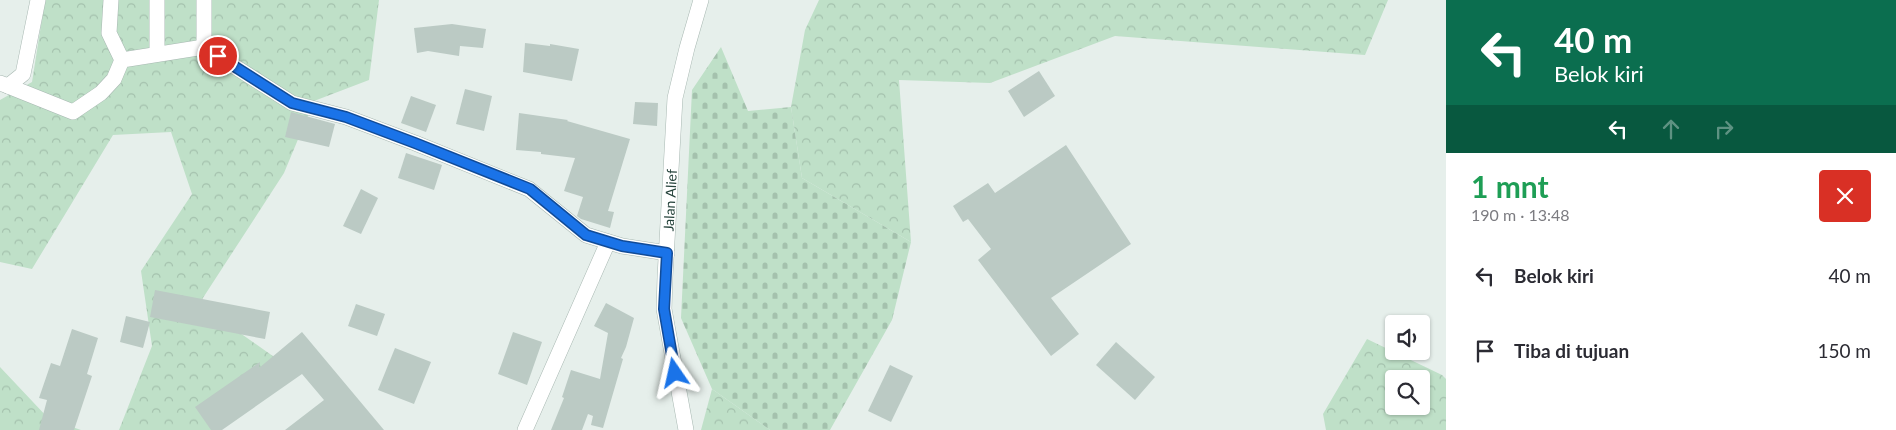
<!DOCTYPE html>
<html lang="id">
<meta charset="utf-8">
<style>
:root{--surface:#fff;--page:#f2f2f3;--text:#2b2b33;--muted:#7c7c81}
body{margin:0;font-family:Lato,sans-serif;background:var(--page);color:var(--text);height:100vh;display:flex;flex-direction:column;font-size:19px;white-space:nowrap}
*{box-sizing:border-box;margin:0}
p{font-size:16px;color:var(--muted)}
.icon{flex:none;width:28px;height:28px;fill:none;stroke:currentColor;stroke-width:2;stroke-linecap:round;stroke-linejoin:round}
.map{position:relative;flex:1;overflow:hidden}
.side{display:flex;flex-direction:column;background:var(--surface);width:450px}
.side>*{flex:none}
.guide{background:#0b6e4f;color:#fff;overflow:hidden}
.buttons{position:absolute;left:1385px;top:315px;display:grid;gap:10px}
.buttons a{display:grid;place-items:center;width:45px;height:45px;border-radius:5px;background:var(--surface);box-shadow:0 1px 4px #0004;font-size:25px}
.pin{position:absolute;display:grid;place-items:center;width:42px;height:42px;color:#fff;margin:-21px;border:2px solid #fff;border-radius:50%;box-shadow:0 1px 5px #0007}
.me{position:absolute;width:55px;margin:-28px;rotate:349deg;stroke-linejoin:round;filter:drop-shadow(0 0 4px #0008)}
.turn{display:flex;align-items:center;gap:18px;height:105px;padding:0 25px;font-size:22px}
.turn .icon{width:65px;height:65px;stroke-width:2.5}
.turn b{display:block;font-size:35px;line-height:42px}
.lanes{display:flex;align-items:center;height:48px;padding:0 25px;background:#0003;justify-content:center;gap:25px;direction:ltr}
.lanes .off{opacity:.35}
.round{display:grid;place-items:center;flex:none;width:52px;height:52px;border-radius:5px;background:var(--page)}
.headline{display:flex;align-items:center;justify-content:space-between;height:85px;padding:0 25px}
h1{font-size:30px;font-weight:700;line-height:38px;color:#1e9e55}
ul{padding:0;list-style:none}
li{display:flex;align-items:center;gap:15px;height:75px;padding:0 25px}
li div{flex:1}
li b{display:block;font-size:19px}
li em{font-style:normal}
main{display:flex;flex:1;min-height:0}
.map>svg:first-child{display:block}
.forest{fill:url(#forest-crowns);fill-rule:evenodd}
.cemetery{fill:url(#cemetery-stones)}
.building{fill:#bbcac4}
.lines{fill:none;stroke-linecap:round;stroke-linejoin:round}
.minor-casing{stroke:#a8b8b2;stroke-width:16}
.minor{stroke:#fff;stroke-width:15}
.route-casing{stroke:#114b97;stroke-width:12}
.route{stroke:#1a73e8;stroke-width:9}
.labels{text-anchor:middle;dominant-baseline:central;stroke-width:4;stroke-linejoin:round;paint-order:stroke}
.street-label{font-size:14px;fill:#24423a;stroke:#f7fbf9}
</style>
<main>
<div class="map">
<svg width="1446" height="430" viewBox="0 0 1446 430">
<defs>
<pattern id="forest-crowns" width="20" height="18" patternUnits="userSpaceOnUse" patternTransform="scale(1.25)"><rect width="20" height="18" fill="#bfe0c8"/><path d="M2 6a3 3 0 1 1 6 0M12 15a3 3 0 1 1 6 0" fill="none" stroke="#a4c1ad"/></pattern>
<pattern id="cemetery-stones" width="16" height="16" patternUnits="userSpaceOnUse" patternTransform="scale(1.25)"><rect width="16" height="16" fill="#bfe0c8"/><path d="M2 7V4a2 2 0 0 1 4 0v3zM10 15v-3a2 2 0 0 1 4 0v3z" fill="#a4c1ad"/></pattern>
</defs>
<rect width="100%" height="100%" fill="#e6efeb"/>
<g class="forest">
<path d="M45,0H379L369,80L314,101L284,173L199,304L277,359L211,430H119L152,346L141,271L192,194L171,132L113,135L32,269L0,262V100L32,82Z"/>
<path d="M819,0H1388L1365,55L1115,36L990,83L899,80L911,242L802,178L791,107L805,30Z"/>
<path d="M1367,339L1442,375L1446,379V430H1326L1323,414ZM1394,379H1421V406H1394Z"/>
<path d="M0,367L49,419L81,430H0Z"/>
<path d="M712,389L770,430H701Z"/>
</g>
<path class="cemetery" d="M721,47L748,111L791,107L802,178L911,242L892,320L830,430H770L712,389L681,318L692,90Z"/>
<g class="building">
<path d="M452,24L486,29L483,48L460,46L459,56L428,51L417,53L414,28Z"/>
<path d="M525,43L550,46V44L579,49L572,81L523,72Z"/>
<path d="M1039,71L1055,96L1024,117L1008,91Z"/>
<path d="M465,89L492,96L484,131L456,124Z"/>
<path d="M411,96L436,105L426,132L401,123Z"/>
<path d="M635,102L658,103L657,126L633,124Z"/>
<path d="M291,112L335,124L329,147L285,137Z"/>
<path d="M519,113L568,120L567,121L630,139L608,211L614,212L610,228L581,219L577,216L583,197L564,191L575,158L541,154V152L516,150Z"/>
<path d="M1066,145L1131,244L1051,298L1079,334L1051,356L978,260L991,249L968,219L963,222L953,206L988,183L995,193Z"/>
<path d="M406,153L442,165L434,190L398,178Z"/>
<path d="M361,189L378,198L361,234L343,226Z"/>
<path d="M155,290L270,312L265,339L150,317Z"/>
<path d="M606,303L634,318L626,347L621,358L623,359L603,428L591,425L593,416L588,414L582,430H551L564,398L562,397L571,370L600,379L608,333L594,326Z"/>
<path d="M356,304L385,314L377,336L348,326Z"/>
<path d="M126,316L150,322L143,348L120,342Z"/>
<path d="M72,329L98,338L87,374L92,376L74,430H39L47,400L39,398L51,363L60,366Z"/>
<path d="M302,332L384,430H285L324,400L302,374L222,430H211L195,407L260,362L259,368Z"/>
<path d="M513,332L542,342L527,385L498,374Z"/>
<path d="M1116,342L1155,377L1135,400L1096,365Z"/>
<path d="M395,348L431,362L414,404L378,390Z"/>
<path d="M890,365L913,376L891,422L868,411Z"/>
</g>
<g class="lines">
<g class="minor-casing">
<g id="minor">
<path d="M111,0L109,33L122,60"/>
<path d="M204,0V47L292,103L346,117L415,143L529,189L586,235L622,246L667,253"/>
<path d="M157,54V0"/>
<path d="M0,83L8,86L23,74L38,0"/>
<path d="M8,86L73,112L101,93L114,79L122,60L204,47"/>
<path d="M525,430L608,242"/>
<path id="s1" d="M686,430L664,309L665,277L675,98L687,48L701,0"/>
</g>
</g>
<use href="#minor" class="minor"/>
</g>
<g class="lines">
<g class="route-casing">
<path id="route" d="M218,56L292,103L346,117L415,143L530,189L586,235L622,246L667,253L664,309L675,373"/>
</g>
<use href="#route" class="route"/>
</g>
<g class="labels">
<g class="street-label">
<text stroke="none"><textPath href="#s1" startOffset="232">Jalan Alief</textPath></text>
</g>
</g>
</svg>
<div class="buttons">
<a><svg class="icon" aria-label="sound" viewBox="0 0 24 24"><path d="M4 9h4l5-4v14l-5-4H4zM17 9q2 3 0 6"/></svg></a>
<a><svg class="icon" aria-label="search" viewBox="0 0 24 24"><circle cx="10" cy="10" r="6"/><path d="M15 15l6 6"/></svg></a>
</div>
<div class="pin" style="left:218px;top:56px;background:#d93025"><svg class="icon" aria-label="arrive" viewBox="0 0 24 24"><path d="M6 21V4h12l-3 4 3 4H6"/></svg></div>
<svg class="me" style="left:675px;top:373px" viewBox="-20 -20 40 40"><path d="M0-17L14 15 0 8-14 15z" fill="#1a73e8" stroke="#fff" stroke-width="4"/></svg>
</div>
<section class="side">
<div class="guide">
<div class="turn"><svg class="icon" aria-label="left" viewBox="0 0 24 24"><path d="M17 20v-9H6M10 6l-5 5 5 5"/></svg><div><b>40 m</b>Belok kiri</div></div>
<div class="lanes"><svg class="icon" aria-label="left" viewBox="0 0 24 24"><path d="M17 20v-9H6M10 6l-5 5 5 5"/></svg><svg class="icon off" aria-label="ahead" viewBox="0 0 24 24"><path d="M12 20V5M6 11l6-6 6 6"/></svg><svg class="icon off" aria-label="right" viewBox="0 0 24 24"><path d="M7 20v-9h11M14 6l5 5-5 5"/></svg></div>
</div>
<div class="headline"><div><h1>1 mnt</h1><p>190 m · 13:48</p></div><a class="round" style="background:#d93025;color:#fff"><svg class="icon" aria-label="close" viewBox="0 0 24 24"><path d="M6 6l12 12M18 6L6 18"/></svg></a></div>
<ul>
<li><svg class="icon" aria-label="left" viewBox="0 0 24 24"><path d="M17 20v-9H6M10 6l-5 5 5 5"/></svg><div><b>Belok kiri</b></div><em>40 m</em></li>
<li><svg class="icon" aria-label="arrive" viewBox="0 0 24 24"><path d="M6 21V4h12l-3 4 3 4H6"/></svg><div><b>Tiba di tujuan</b></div><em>150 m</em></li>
</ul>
</section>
</main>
